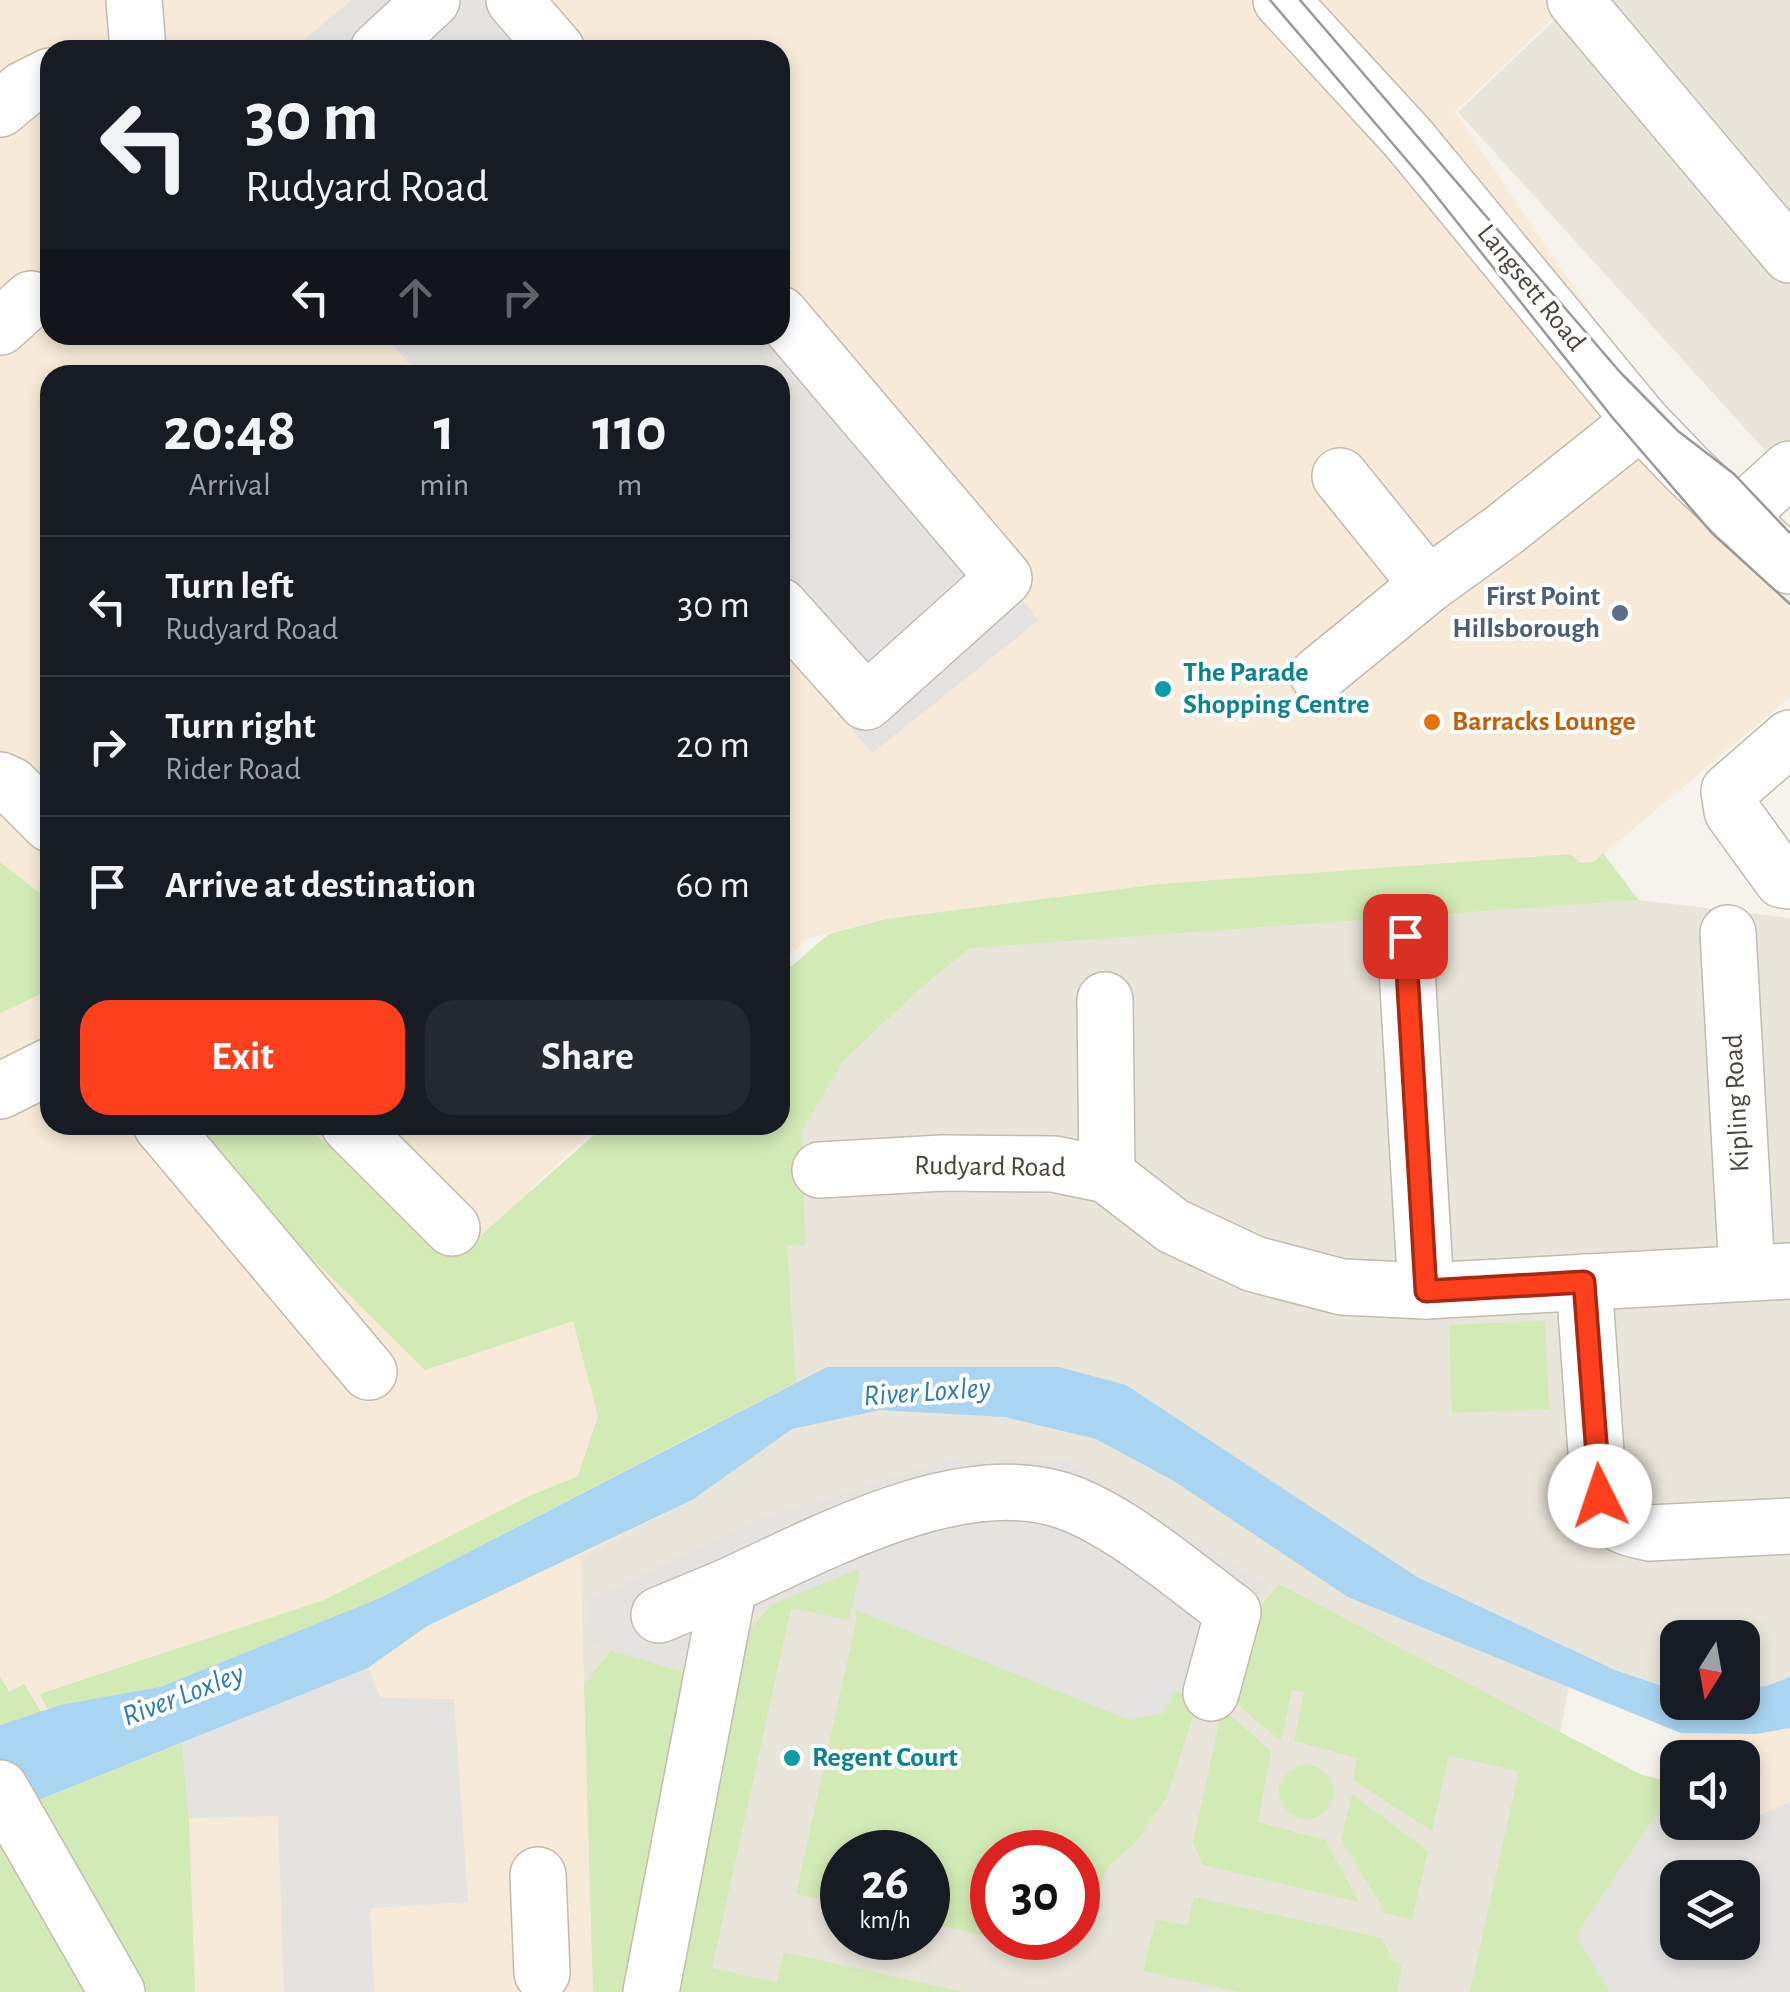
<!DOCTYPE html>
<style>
:root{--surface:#171b24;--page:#242831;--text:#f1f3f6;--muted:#9ea1a6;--line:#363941;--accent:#fc3f1d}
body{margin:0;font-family:"Alegreya Sans",sans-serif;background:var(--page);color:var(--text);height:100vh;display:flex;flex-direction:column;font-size:38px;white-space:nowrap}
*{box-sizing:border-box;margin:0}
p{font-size:32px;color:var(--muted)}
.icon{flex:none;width:55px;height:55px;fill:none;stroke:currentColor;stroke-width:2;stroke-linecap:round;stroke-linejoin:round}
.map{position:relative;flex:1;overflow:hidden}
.side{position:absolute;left:40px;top:365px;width:750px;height:770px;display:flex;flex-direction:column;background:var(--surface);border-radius:30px;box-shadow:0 5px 15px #0003}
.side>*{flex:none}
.hud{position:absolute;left:40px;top:40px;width:750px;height:305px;border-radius:30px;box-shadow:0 5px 15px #0003;background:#171b24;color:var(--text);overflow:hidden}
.needle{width:65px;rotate:191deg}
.tools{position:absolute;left:1660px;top:1620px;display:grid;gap:20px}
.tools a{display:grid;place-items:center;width:100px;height:100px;border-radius:20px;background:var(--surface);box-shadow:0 5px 15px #0003;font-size:50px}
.speed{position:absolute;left:820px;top:1830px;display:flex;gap:20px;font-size:50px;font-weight:700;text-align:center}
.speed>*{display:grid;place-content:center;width:130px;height:130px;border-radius:50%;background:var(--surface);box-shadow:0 5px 15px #0003;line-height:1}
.speed small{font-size:25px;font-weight:400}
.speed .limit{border:15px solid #d22;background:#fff;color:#111}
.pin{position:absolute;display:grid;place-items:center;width:85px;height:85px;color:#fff;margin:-42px;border-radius:20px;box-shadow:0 5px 15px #0006}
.me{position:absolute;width:110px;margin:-55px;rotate:356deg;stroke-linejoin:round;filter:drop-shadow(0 0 8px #0008)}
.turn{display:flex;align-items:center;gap:35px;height:210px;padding:0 40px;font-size:45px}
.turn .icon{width:130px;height:130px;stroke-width:2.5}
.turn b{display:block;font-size:70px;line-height:85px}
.lanes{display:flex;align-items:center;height:95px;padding:0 40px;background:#0003;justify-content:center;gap:50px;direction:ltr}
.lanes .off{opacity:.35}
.eta{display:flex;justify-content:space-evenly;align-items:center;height:170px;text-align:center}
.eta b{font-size:60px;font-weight:700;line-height:70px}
.primary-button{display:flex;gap:20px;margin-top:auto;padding:20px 40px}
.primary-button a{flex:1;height:115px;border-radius:30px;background:var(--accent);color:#fff;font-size:40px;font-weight:700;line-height:115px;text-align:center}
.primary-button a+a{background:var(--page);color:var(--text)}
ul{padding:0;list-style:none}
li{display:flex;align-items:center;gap:30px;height:140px;padding:0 40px;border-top:2px solid var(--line)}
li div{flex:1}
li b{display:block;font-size:38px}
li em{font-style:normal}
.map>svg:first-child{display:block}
.residential{fill:#eae5da;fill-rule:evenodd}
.commercial{fill:#f7ead8;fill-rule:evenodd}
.green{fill:#d2eab5}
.parking{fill:#e5e3e0;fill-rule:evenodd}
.water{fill:#a9d4f2}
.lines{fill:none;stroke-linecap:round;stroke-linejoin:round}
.minor-casing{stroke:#c2bbae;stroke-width:58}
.minor{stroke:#fff;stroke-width:55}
.tram{stroke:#9a9a9a;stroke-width:2.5}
.route-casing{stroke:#a42913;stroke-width:25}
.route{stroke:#fc3f1d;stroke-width:18}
.service-dot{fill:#5c6f8a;stroke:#fff;stroke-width:4}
.culture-dot{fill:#0f9aa8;stroke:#fff;stroke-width:4}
.food-dot{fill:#e8710a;stroke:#fff;stroke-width:4}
.labels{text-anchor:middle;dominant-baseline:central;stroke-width:8;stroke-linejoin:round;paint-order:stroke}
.street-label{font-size:28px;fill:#4b4439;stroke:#fff}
.service-label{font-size:28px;font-weight:bold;fill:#4e5e75;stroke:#fff;text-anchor:end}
.culture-label{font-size:28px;font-weight:bold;fill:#0d838f;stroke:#fff;text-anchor:start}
.food-label{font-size:28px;font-weight:bold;fill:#c56008;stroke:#fff;text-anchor:start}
.water-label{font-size:30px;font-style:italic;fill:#2e7ab2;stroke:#fff}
</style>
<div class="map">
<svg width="1790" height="1992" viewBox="0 0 1790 1992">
<rect width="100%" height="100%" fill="#f6f3ec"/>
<g class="residential">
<path d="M1561,0H1790V478L1458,112L1567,8Z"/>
<path d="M1603,853L1639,900L1790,918V1677L1766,1686L1743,1688L1742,1638H1678L1677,1691L1615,1670L1575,1652L1513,1992H593L580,1555L692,1500L783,1128L886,919L1594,862ZM842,1852H928V1938H842ZM992,1852H1078V1938H992Z"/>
</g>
<g class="commercial">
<path d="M0,0H1559L1565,7L1455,112L1790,606V697L1594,862L886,919L809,938L780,964V375H50V1125H599L531,1189L692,1500L580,1556L593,1992H0ZM50,50H780V335H50Z"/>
<path d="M1790,1728V1992H1587L1557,1947L1655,1795L1681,1733L1756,1734ZM1678,1758H1742V1822H1678ZM1678,1878H1742V1942H1678Z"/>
</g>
<g class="green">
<path d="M1603,853L1638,900L970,948L924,985L844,1060L802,1130L805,1245L787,1246L796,1382L380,1598L160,1687L48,1710L40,1694L324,1600L527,1497L578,1476L598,1416L573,1321L425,1370L177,1125H304L459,1255L605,1125H780V976L829,934L886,919L1160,884L1571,854L1580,863L1594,862Z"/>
<path d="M0,862L50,901V999L43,993L0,1013Z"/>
<path d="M1545,1321L1549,1409L1452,1413L1449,1325Z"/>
<path d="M861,1568L849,1620L791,1608L712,1968L777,1982L784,1952L963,1992H666L747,1633L772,1604Z"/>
<path d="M1279,1584L1642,1775L1670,1782L1667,1798L1576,1936L1610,1992H1470L1519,1771L1449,1756L1432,1831L1353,1780L1357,1758L1294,1741L1304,1692L1292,1690L1281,1741L1223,1693C1236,1646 1247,1621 1279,1584Z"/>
<path d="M856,1610L1130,1720L1174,1690L1198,1700L1168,1795L1136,1842L1107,1868L1101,1886L1086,1884L1081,1913L1078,1912V1852H992V1937L928,1923V1852H842V1904L796,1894L856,1621Z"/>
<path d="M611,1650L697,1676L631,1992H593L584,1685Z"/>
<path d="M0,1676L9,1692L24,1684L41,1712L0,1725Z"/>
<path d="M1222,1708L1271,1751L1258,1822L1325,1840L1359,1902L1203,1865L1193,1843Z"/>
<path d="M182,1743L189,1819L195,1992H138L31,1803Z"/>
<circle cx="1306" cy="1792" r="27"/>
<path d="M1352,1794L1428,1851L1412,1920L1386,1913L1341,1840Z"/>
<path d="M0,1832L90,1992H0Z"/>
<path d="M1194,1897L1382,1938L1391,1957L1402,1966L1397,1992H1239L1143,1971L1156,1919L1187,1925Z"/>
</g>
<g class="parking">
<path d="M351,0H500L544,50H292Z"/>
<path d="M780,322L1039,620L872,753L780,645V375H419L384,335H780Z"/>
<path d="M959,1457L1067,1460L1269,1587L1237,1625L1205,1702L1174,1691L1164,1713L1130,1720L852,1608L860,1568L722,1625L710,1680L593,1645L587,1602L748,1523Z"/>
<path d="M368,1668L381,1698L454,1699L468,1902L370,1908L374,1992H284L278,1816L189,1818L182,1743Z"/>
<path d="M1667,1798L1677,1800L1678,1822H1742L1743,1814L1754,1817L1790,1802V1992H1610L1576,1936ZM1678,1878H1742V1942H1678Z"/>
</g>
<path class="water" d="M827,1367H1059L1126,1385L1417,1577L1615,1670L1677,1691L1678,1702H1742L1743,1688L1766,1686L1790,1677V1728L1756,1734L1681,1733L1348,1597L1174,1481L1096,1439L1005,1417L880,1410L792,1429L692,1500L427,1626L368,1668L31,1803L0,1812V1725L61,1705L160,1687L380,1598Z"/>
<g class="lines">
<g class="minor-casing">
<g id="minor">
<path d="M134,0L138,50"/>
<path d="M514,0L557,50"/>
<path d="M1281,0L1408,138L1641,421L1688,470L1790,566"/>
<path d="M1575,0L1790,255"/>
<path d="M378,50L432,0"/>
<path d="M0,109L24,89L50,76"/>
<path d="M780,314L1004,578L866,702L780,606"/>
<path d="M0,327L31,299"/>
<path d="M1340,476L1428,585"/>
<path d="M1737,517L1790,469"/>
<path d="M1318,675L1428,585L1504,530L1641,421"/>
<path d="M1790,738L1729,791L1732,811L1782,880L1790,881"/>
<path d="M0,780L11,785L50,824"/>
<path d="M1728,933L1747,1273"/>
<path d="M1405,936L1426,1291"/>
<path d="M1105,1000L1107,1175"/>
<path d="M0,1091L50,1066"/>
<path d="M161,1125L369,1372"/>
<path d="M349,1125L452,1228"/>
<path d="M820,1170L942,1163L1054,1164L1107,1175L1173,1226L1254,1264L1342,1287L1426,1291L1790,1271"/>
<path d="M1584,1282L1599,1495C1611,1524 1621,1527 1650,1533L1790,1526"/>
<path d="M659,1615L729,1586"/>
<path d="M0,1788L117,1992"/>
<path d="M538,1875L542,1973"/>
<path d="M651,1992L729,1586C822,1543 959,1468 1061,1500C1118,1518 1184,1576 1233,1612L1211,1693"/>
</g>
</g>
<use href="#minor" class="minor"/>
<g class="tram">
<path d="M1270,0L1422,178L1612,417L1712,533L1790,604"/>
<path d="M1300,0L1620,372L1678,431L1734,474L1790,533"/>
</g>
</g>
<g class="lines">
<g class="route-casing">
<path id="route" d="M1405,936L1426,1291L1584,1282L1600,1496"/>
</g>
<use href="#route" class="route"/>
</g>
<circle class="service-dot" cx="1620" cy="613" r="10"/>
<g class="culture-dot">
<circle cx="1163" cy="689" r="10"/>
<circle cx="792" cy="1758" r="10"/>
</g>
<circle class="food-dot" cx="1432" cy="722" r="10"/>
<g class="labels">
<g class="street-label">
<text transform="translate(1531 288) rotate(51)">Langsett Road</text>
<text transform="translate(1737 1103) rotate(-93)">Kipling Road</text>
<text transform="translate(990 1167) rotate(1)">Rudyard Road</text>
</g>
<g class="service-label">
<text x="1600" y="597">First Point<tspan x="1600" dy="32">Hillsborough</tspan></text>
</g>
<g class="culture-label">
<text x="1183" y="673">The Parade<tspan x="1183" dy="32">Shopping Centre</tspan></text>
<text x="812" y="1758">Regent Court</text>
</g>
<g class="food-label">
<text x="1452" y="722">Barracks Lounge</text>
</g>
<g class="water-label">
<text transform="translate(927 1392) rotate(-4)">River Loxley</text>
<text transform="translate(183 1695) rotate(-21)">River Loxley</text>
</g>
</g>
</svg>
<div class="tools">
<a><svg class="needle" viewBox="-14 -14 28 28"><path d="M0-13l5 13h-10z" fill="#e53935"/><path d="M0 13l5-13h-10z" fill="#9ea1a6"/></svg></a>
<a><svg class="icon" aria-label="sound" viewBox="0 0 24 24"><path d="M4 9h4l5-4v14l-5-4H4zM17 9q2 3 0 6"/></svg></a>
<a><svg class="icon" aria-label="layers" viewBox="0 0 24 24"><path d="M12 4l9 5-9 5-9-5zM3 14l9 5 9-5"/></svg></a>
</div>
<div class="speed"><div>26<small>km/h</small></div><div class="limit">30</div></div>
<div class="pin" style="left:1405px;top:936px;background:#d93025"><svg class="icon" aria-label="arrive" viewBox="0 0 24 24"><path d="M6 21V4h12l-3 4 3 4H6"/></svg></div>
<svg class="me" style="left:1600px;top:1496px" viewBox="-20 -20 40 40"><circle r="19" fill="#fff"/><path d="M0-13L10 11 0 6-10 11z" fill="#fc3f1d"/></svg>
<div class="hud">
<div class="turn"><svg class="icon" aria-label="left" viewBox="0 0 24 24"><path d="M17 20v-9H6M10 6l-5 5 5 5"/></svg><div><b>30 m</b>Rudyard Road</div></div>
<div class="lanes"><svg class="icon" aria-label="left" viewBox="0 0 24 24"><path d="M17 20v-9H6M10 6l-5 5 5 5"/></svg><svg class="icon off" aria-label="ahead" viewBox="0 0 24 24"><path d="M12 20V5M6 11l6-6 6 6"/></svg><svg class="icon off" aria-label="right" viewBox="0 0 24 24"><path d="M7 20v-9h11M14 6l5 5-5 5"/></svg></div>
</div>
<section class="side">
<div class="eta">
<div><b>20:48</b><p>Arrival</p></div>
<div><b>1</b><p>min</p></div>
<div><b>110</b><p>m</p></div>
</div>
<ul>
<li><svg class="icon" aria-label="left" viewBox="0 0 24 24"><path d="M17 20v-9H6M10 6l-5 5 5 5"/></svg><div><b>Turn left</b><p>Rudyard Road</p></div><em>30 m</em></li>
<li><svg class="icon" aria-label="right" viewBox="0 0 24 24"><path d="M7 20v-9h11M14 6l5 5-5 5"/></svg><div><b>Turn right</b><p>Rider Road</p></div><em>20 m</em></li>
<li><svg class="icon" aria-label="arrive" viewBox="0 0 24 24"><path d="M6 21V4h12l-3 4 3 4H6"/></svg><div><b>Arrive at destination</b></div><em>60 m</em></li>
</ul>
<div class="primary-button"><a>Exit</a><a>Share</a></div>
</section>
</div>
